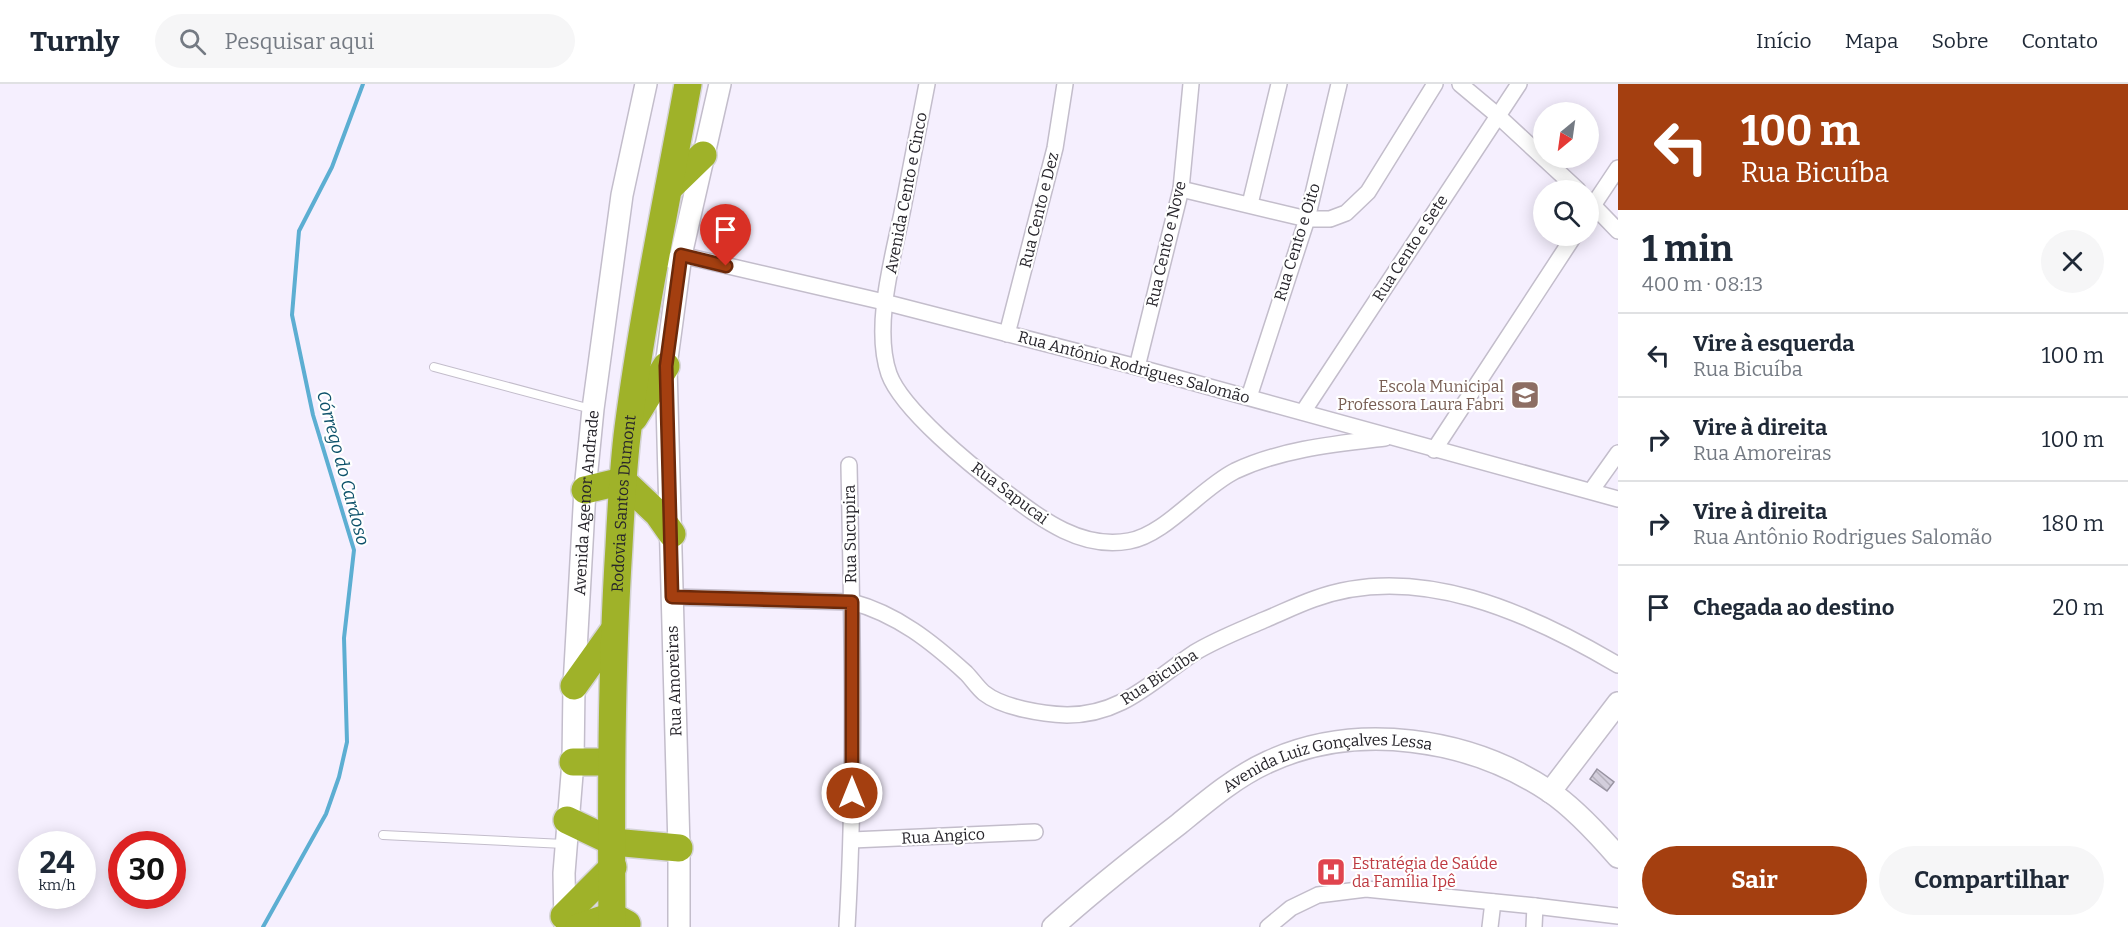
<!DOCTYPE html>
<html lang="pt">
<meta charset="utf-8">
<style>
:root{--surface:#fff;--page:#f6f6f7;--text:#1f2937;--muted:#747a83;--line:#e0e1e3;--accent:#a43f10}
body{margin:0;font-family:Bitter,serif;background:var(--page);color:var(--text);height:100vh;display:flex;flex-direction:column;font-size:22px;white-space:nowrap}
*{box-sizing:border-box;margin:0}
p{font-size:20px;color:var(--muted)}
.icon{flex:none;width:33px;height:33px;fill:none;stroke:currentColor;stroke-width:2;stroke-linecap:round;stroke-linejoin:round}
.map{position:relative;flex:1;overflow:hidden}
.sheet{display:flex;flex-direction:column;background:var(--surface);width:510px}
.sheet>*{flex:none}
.guide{background:#a43f10;color:#fff;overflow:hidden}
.needle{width:39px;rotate:209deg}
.tools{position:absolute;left:1533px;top:18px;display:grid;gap:12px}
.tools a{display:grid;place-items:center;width:66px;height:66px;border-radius:50%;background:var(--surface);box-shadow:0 3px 15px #0003;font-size:30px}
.speed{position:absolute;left:18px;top:747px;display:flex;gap:12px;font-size:30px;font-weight:700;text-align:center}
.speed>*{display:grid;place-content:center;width:78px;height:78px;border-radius:50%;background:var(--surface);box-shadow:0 3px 15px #0003;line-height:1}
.speed small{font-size:15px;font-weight:400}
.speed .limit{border:9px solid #d22;background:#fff;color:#111}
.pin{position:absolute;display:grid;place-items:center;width:51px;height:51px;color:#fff;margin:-62px -26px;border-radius:50% 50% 50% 0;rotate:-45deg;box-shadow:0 0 6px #0007}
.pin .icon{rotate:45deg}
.me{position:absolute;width:66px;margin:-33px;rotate:0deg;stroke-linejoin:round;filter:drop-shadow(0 0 4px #0008)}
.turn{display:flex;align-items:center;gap:21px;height:126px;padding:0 24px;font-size:27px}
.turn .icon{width:78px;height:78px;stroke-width:2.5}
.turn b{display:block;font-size:42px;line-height:51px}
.round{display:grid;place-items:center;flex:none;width:63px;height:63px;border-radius:32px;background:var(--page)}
.head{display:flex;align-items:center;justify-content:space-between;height:102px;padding:0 24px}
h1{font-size:36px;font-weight:700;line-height:45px}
.button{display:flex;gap:12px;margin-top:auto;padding:12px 24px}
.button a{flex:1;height:69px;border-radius:36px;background:var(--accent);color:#fff;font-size:24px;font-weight:700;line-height:69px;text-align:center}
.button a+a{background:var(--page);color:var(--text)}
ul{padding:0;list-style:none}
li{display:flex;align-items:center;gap:18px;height:84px;padding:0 24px;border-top:2px solid var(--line)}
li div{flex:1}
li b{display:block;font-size:22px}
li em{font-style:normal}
header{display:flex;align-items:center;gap:36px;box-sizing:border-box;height:84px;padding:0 30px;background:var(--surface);border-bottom:2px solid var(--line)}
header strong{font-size:28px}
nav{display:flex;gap:33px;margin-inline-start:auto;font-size:21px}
.search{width:420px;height:54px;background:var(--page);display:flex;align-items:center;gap:15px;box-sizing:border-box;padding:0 21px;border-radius:33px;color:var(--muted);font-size:22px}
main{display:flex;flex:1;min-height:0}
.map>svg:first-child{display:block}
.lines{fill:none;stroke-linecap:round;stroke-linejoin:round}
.stream{stroke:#5caed2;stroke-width:4}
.building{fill:url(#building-back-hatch);stroke:#9893a1;stroke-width:1.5}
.lane-casing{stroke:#c3bdcb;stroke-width:10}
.street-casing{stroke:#c3bdcb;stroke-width:18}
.secondary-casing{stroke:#c3bdcb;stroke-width:24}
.highway-casing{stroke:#d4d3d5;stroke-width:30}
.lane{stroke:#fff;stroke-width:8}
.street{stroke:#fff;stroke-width:15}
.secondary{stroke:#fff;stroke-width:21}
.highway{stroke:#9fb229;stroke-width:27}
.route-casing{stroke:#6b290a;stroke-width:15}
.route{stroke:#a43f10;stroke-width:10}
.labels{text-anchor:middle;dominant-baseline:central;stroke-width:4.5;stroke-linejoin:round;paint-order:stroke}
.street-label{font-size:16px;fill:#27252b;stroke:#fff}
.education-label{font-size:16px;fill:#785e54;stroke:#fff;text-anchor:end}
.health-label{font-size:16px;fill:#be3a42;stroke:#fff;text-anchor:start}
.water-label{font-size:18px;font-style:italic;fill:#0e526b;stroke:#fff}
</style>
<header>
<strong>Turnly</strong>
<div class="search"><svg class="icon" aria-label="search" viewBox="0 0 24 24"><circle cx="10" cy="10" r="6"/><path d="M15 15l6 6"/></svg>Pesquisar aqui</div>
<nav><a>Início</a><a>Mapa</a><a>Sobre</a><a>Contato</a></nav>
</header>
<main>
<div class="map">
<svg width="1618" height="843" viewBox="0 0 1618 843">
<defs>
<pattern id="building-back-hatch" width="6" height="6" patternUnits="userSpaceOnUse" patternTransform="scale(1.5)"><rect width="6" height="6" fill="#d3cedc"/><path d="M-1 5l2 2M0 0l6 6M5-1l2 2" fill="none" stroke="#b5b1bd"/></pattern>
</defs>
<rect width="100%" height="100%" fill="#f5effe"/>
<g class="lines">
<path class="stream" d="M263,843L326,730L339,693L347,658L344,554L354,466L313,331L292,231L299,147L332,83L363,0"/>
</g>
<path class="building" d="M1597,685L1614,698L1607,707L1590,695Z"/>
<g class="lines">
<g class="lane-casing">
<g id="lane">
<path d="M434,283L591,325"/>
<path d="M383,751L564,760"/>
</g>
</g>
<g class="street-casing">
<g id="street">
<path d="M927,0C919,43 910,86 902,129C892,177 873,244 889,290C902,326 973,383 1003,406C1040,434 1080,466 1129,457C1165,451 1201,404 1235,387C1282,365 1334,360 1385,354"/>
<path d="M1460,0L1497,31L1578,106"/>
<path d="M1181,105L1307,135H1330L1346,129L1368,108L1435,0"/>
<path d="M1588,116L1618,147"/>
<path d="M1250,120L1279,0"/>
<path d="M1588,129L1618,84"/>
<path d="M672,177L681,171L884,218L1137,283L1618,415"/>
<path d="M1007,250L1055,64L1065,0"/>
<path d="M1137,283L1181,105L1191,0"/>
<path d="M1249,313L1307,135L1339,0"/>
<path d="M1303,328L1519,0"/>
<path d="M1434,366L1574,152"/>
<path d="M1591,407L1618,369"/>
<path d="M672,513L852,518C897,530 932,558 966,589C972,595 977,603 984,609C1003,624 1043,630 1067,631C1122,631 1152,597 1194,569C1215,556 1241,546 1264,536C1281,529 1297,521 1314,515C1417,477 1530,529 1618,581"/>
<path d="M852,756L1035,748"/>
<path d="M847,843C856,689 852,535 849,381"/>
<path d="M1268,843L1291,824L1318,811L1366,805L1535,822L1618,832"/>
<path d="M1490,843L1493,818"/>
<path d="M1534,843L1535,822"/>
</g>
</g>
<g class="secondary-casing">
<g id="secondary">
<path d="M1550,708L1618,619"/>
<path id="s1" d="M565,840L564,789L573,678L574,602L585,406L593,325L622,111L646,0"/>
<path d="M679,843V764L666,282L681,171L720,0"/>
<path id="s2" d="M1053,843C1093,807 1136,773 1179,740C1207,717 1235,693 1268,678C1357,637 1469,654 1549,707C1573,723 1599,751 1618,773"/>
</g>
</g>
<g class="highway-casing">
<g id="highway">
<path d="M669,104L703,71"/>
<path d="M634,334L666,282"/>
<path d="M585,406L623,397L658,430L672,450"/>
<path d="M574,602L614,546"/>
<path d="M573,678H611"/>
<path d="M567,736L613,758L679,764"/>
<path d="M564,832L613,783"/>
<path d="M579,843L612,832L627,840"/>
<path id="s3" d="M612,843C611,716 611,589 619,462C621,423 623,383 628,344C643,229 667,115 688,0"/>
</g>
</g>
<use href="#lane" class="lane"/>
<use href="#street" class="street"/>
<use href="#secondary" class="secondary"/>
<use href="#highway" class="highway"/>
</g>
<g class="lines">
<g class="route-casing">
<path id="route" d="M726,182L681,171L666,282L672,513L852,518V709"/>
</g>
<use href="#route" class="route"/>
</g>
<defs>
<g id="school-square" transform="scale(1.5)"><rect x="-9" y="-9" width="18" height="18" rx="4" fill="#8d6e63" stroke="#fff"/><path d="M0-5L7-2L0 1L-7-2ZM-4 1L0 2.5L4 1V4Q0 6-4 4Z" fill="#fff"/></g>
<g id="hospital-square" transform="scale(1.5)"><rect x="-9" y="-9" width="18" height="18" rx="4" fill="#e0444e" stroke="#fff"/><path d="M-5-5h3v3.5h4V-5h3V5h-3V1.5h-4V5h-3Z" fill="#fff"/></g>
</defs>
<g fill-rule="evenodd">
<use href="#school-square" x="1525" y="311"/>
<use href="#hospital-square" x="1331" y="788"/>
</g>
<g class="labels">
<g class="street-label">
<text transform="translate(906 109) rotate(-79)">Avenida Cento e Cinco</text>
<text transform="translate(1039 126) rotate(-76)">Rua Cento e Dez</text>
<text transform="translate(1297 158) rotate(-73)">Rua Cento e Oito</text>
<text transform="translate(1166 160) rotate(-77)">Rua Cento e Nove</text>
<text transform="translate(1410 164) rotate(-57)">Rua Cento e Sete</text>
<text transform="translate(1134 283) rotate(15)">Rua Antônio Rodrigues Salomão</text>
<text transform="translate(1010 409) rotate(37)">Rua Sapucai</text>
<text stroke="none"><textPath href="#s1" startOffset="422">Avenida Agenor Andrade</textPath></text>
<text stroke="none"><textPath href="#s3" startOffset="424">Rodovia Santos Dumont</textPath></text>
<text transform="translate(850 450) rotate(-91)">Rua Sucupira</text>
<text transform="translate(1159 593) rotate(-33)">Rua Bicuíba</text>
<text transform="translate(674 597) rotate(-92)">Rua Amoreiras</text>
<text stroke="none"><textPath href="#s2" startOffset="330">Avenida Luiz Gonçalves Lessa</textPath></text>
<text transform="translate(943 752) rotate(-3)">Rua Angico</text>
</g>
<g class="education-label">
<text x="1504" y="302">Escola Municipal<tspan x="1504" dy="18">Professora Laura Fabri</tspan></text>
</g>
<g class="health-label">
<text x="1352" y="779">Estratégia de Saúde<tspan x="1352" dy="18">da Família Ipê</tspan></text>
</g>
<g class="water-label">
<text transform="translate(343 384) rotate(75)">Córrego do Cardoso</text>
</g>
</g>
</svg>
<div class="tools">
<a><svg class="needle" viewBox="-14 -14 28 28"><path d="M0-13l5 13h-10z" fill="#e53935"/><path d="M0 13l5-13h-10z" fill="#747a83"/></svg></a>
<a><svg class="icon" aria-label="search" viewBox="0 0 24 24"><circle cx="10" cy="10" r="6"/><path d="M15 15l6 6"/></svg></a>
</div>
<div class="speed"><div>24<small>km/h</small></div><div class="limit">30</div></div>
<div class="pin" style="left:726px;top:182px;background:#d93025"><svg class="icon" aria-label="arrive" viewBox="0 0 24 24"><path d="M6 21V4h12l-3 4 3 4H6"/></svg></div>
<svg class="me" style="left:852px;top:709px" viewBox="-20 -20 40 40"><circle r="17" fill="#a43f10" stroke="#fff" stroke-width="3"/><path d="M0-11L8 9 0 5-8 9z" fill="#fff"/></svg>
</div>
<section class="sheet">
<div class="guide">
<div class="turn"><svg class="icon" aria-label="left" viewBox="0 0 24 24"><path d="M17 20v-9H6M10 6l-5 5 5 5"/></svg><div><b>100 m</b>Rua Bicuíba</div></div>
</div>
<div class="head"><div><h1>1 min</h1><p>400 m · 08:13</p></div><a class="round"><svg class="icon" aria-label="close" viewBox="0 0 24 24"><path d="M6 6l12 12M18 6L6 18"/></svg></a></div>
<ul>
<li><svg class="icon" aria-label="left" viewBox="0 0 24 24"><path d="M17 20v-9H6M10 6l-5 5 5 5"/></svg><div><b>Vire à esquerda</b><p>Rua Bicuíba</p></div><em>100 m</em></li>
<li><svg class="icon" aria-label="right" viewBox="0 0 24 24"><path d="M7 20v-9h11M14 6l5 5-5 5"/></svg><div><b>Vire à direita</b><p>Rua Amoreiras</p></div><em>100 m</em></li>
<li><svg class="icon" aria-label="right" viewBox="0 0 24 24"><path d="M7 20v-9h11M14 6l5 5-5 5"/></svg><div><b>Vire à direita</b><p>Rua Antônio Rodrigues Salomão</p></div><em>180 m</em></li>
<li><svg class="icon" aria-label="arrive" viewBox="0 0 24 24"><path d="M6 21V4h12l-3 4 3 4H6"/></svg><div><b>Chegada ao destino</b></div><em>20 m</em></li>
</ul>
<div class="button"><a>Sair</a><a>Compartilhar</a></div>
</section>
</main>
